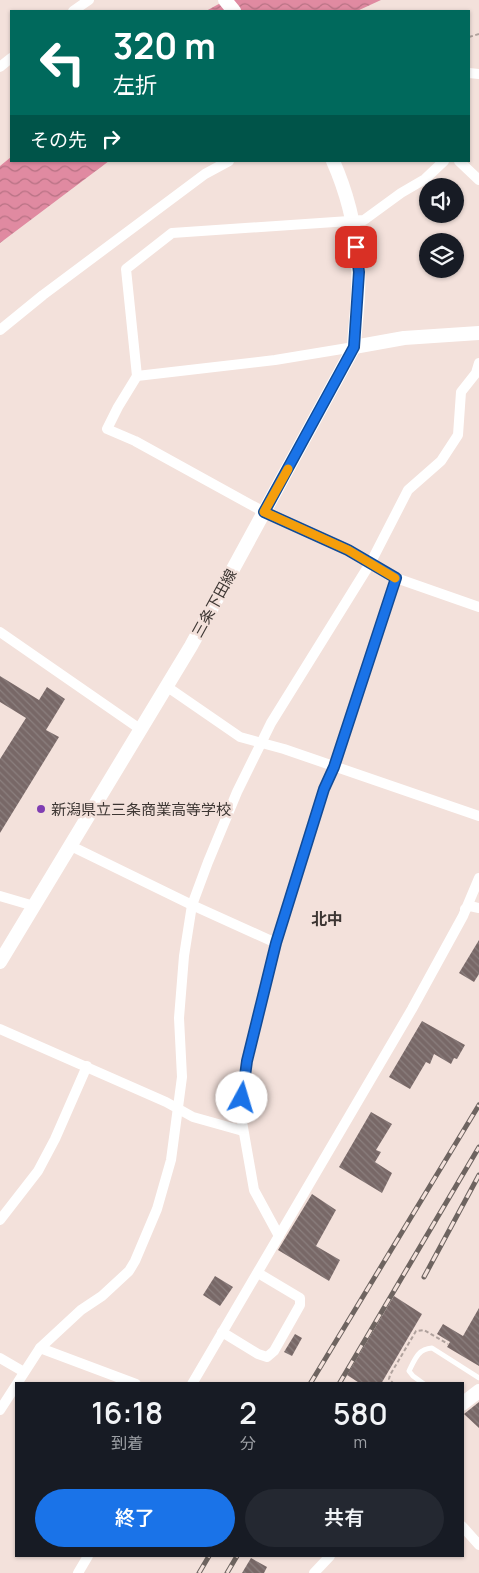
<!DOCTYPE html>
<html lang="ja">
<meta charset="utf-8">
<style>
:root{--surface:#171b24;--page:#242831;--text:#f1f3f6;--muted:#9ea1a6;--accent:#1a73e8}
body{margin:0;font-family:Manrope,"Noto Sans JP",sans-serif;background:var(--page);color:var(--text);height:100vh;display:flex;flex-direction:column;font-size:19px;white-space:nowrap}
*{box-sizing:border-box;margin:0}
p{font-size:16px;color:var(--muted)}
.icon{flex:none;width:28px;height:28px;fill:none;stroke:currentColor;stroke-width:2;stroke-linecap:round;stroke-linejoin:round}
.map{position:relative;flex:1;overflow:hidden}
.side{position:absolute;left:15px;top:1382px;width:449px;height:175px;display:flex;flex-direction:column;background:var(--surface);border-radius:0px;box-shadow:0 1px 4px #0004}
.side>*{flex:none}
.top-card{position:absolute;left:10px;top:10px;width:460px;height:152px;border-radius:0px;box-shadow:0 1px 4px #0004;background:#00695c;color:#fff;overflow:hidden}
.buttons{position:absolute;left:419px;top:178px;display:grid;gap:10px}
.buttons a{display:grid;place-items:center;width:45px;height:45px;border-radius:50%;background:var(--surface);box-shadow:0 1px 4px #0004;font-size:25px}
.pin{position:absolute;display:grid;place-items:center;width:42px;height:42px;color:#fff;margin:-21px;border-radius:10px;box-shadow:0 2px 8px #0006}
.me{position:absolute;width:55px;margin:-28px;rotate:6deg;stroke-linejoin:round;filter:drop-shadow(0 0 4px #0008)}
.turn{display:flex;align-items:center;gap:18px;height:105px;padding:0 20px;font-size:22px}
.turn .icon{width:65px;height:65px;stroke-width:2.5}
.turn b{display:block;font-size:35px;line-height:42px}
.then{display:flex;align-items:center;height:48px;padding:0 20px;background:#0003;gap:10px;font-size:19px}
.eta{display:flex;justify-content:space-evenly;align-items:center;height:85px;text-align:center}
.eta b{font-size:30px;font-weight:600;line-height:35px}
.primary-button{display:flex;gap:10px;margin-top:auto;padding:10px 20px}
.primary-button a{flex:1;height:58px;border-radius:30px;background:var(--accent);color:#fff;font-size:20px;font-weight:600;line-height:58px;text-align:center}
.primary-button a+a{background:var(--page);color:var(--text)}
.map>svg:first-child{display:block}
.water{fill:url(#water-waves)}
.building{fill:url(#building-back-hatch)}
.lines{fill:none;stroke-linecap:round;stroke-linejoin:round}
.path{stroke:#b0a29d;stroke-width:2;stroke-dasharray:4 2.5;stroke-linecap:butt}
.lane{stroke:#fff;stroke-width:5}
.street{stroke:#fff;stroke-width:10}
.secondary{stroke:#fff;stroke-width:14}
.rail-casing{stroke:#6e6460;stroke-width:5}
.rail{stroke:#f3e1db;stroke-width:3;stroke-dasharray:9;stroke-linecap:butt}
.route-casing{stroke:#114b97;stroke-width:12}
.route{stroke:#1a73e8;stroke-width:9}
.slow{stroke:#f59e0b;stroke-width:9}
.poi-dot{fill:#7f3db2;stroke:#f3e1db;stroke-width:2}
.labels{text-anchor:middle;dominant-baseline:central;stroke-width:5;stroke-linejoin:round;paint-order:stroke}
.street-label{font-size:15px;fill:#3d3633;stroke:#f3e1db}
.poi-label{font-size:15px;fill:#3d3633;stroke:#f3e1db;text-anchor:start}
.neighbourhood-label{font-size:16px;font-weight:bold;fill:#3d3633;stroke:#f3e1db}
</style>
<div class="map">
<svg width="479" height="1573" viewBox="0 0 479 1573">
<defs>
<pattern id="water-waves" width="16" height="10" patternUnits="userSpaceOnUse" patternTransform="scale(1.25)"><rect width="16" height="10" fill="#e08aa1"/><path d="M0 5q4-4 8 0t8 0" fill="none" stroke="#b77284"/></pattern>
<pattern id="building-back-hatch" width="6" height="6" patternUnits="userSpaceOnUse" patternTransform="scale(1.25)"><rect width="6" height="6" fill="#786867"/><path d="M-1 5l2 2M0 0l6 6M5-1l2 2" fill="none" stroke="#8b7f7e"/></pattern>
</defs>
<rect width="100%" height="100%" fill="#f3e1db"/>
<g class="water">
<path d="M226,0H381L357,11H206Z"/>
<path d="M11,157V161H109L0,243V166Z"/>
</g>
<g class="building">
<path d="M0,676L39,700L47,687L65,699L46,730L59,737L0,833V759L26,718L0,702Z"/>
<path d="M479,940V974L474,982L459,973Z"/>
<path d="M422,1021L465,1045L457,1059L454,1058L451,1064L434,1054L430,1064L426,1062L410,1089L389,1077Z"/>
<path d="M371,1112L392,1124L376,1150L381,1152L375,1162L392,1173L382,1193L339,1167Z"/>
<path d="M312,1194L336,1210L316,1246L340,1260L329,1281L278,1250Z"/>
<path d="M215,1276L233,1287L220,1306L203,1295Z"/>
<path d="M394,1296L422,1314L381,1384H361L347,1375Z"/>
<path d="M479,1308V1366L447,1347L450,1342L437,1334L443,1324L463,1336Z"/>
<path d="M295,1334L302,1338L292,1356L284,1352Z"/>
<path d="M479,1402V1428L464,1414Z"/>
<path d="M251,1558L267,1567L264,1573H242Z"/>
</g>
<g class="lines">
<g class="path">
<path d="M469,37L479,34"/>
<path d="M394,1384L389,1379L390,1375L416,1331L424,1330L448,1344"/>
</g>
<path class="lane" d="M424,1384L413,1376L409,1371C415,1359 418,1349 432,1348L479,1378"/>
<g class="street">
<path d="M73,11L89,0"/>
<path d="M0,67L11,58"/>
<path d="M469,73L479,74"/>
<path d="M459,161L479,180"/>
<path d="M0,330L43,295L205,174L229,161"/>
<path d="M354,347L275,360L137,376L118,407L107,429L135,441L264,512L348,550L396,578L479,607"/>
<path d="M137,376L126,269L172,233L364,220L401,193L425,179L444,161"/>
<path d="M0,632L140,729"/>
<path d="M166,686L240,737L284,749L479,816"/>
<path d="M71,846L192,905L276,943"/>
<path d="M0,896L34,906"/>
<path d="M465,909L470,906L479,908"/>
<path d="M0,1029L166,1102L193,1117L243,1131"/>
<path d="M0,1220L38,1171L55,1139L87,1066"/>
<path d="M279,1236L254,1190L241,1116L243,1080L276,943L324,789L334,767L396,578"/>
<path d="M222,1332L258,1354L267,1357L274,1351L300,1305V1298L258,1273"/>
<path d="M40,1348L136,1384"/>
<path d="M0,1358L24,1372"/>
<path d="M192,1384L412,1009L463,916L479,878"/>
<path d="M0,1410L40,1348L81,1310L102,1296L129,1271L135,1261L157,1209L171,1160L182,1077L179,1018L184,956L192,905L208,862L237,792L271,723L371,562L408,490L441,461L458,435L461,392L476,373L479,363"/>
<path d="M462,1526L479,1545"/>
<path d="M78,1573L88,1556"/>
<path d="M314,1573L330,1556"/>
</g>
<g class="secondary">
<path d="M225,0L234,11"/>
<path d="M333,161C348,195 357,233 358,270C360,295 355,322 354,347"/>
<path d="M0,962L191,646L354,347L404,338L479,333"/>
<path d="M462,1404L479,1391"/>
</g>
<g class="rail-casing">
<g id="rail">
<path d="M424,1277L479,1175"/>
<path d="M310,1384L479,1105"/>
<path d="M339,1384L479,1147"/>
<path d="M199,1573L209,1556"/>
<path d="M227,1573L237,1556"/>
</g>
</g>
<use href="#rail" class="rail"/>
</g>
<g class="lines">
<g class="route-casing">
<path id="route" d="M242,1098L247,1061L276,943L324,789L334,767L396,578L348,550L264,512L354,347L359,272L356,247"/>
</g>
<use href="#route" class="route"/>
<path class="slow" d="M288,469L264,512L348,550L395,578"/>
</g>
<circle class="poi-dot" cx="41" cy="809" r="5"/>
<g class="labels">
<g class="street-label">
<text transform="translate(214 603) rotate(-61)">三条下田線</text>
</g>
<g class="poi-label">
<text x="51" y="809">新潟県立三条商業高等学校</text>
</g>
<g class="neighbourhood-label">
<text x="327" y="919">北中</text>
</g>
</g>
</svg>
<div class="buttons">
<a><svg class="icon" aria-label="sound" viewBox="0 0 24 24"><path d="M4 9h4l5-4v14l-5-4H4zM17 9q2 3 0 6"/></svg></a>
<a><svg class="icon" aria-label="layers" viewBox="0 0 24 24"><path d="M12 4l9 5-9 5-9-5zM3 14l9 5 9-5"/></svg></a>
</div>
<div class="pin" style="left:356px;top:247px;background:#d93025"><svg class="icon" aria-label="arrive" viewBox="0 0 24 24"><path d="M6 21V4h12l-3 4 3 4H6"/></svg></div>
<svg class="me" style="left:242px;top:1098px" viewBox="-20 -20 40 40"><circle r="19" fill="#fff"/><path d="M0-13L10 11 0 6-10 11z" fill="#1a73e8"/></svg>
<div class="top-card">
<div class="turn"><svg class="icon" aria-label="left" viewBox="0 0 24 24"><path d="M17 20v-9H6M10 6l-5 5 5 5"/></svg><div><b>320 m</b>左折</div></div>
<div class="then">その先<svg class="icon" aria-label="right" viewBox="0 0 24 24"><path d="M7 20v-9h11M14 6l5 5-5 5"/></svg></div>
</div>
<section class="side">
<div class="eta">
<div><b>16:18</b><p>到着</p></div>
<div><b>2</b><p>分</p></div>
<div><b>580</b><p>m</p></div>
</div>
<div class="primary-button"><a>終了</a><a>共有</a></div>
</section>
</div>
